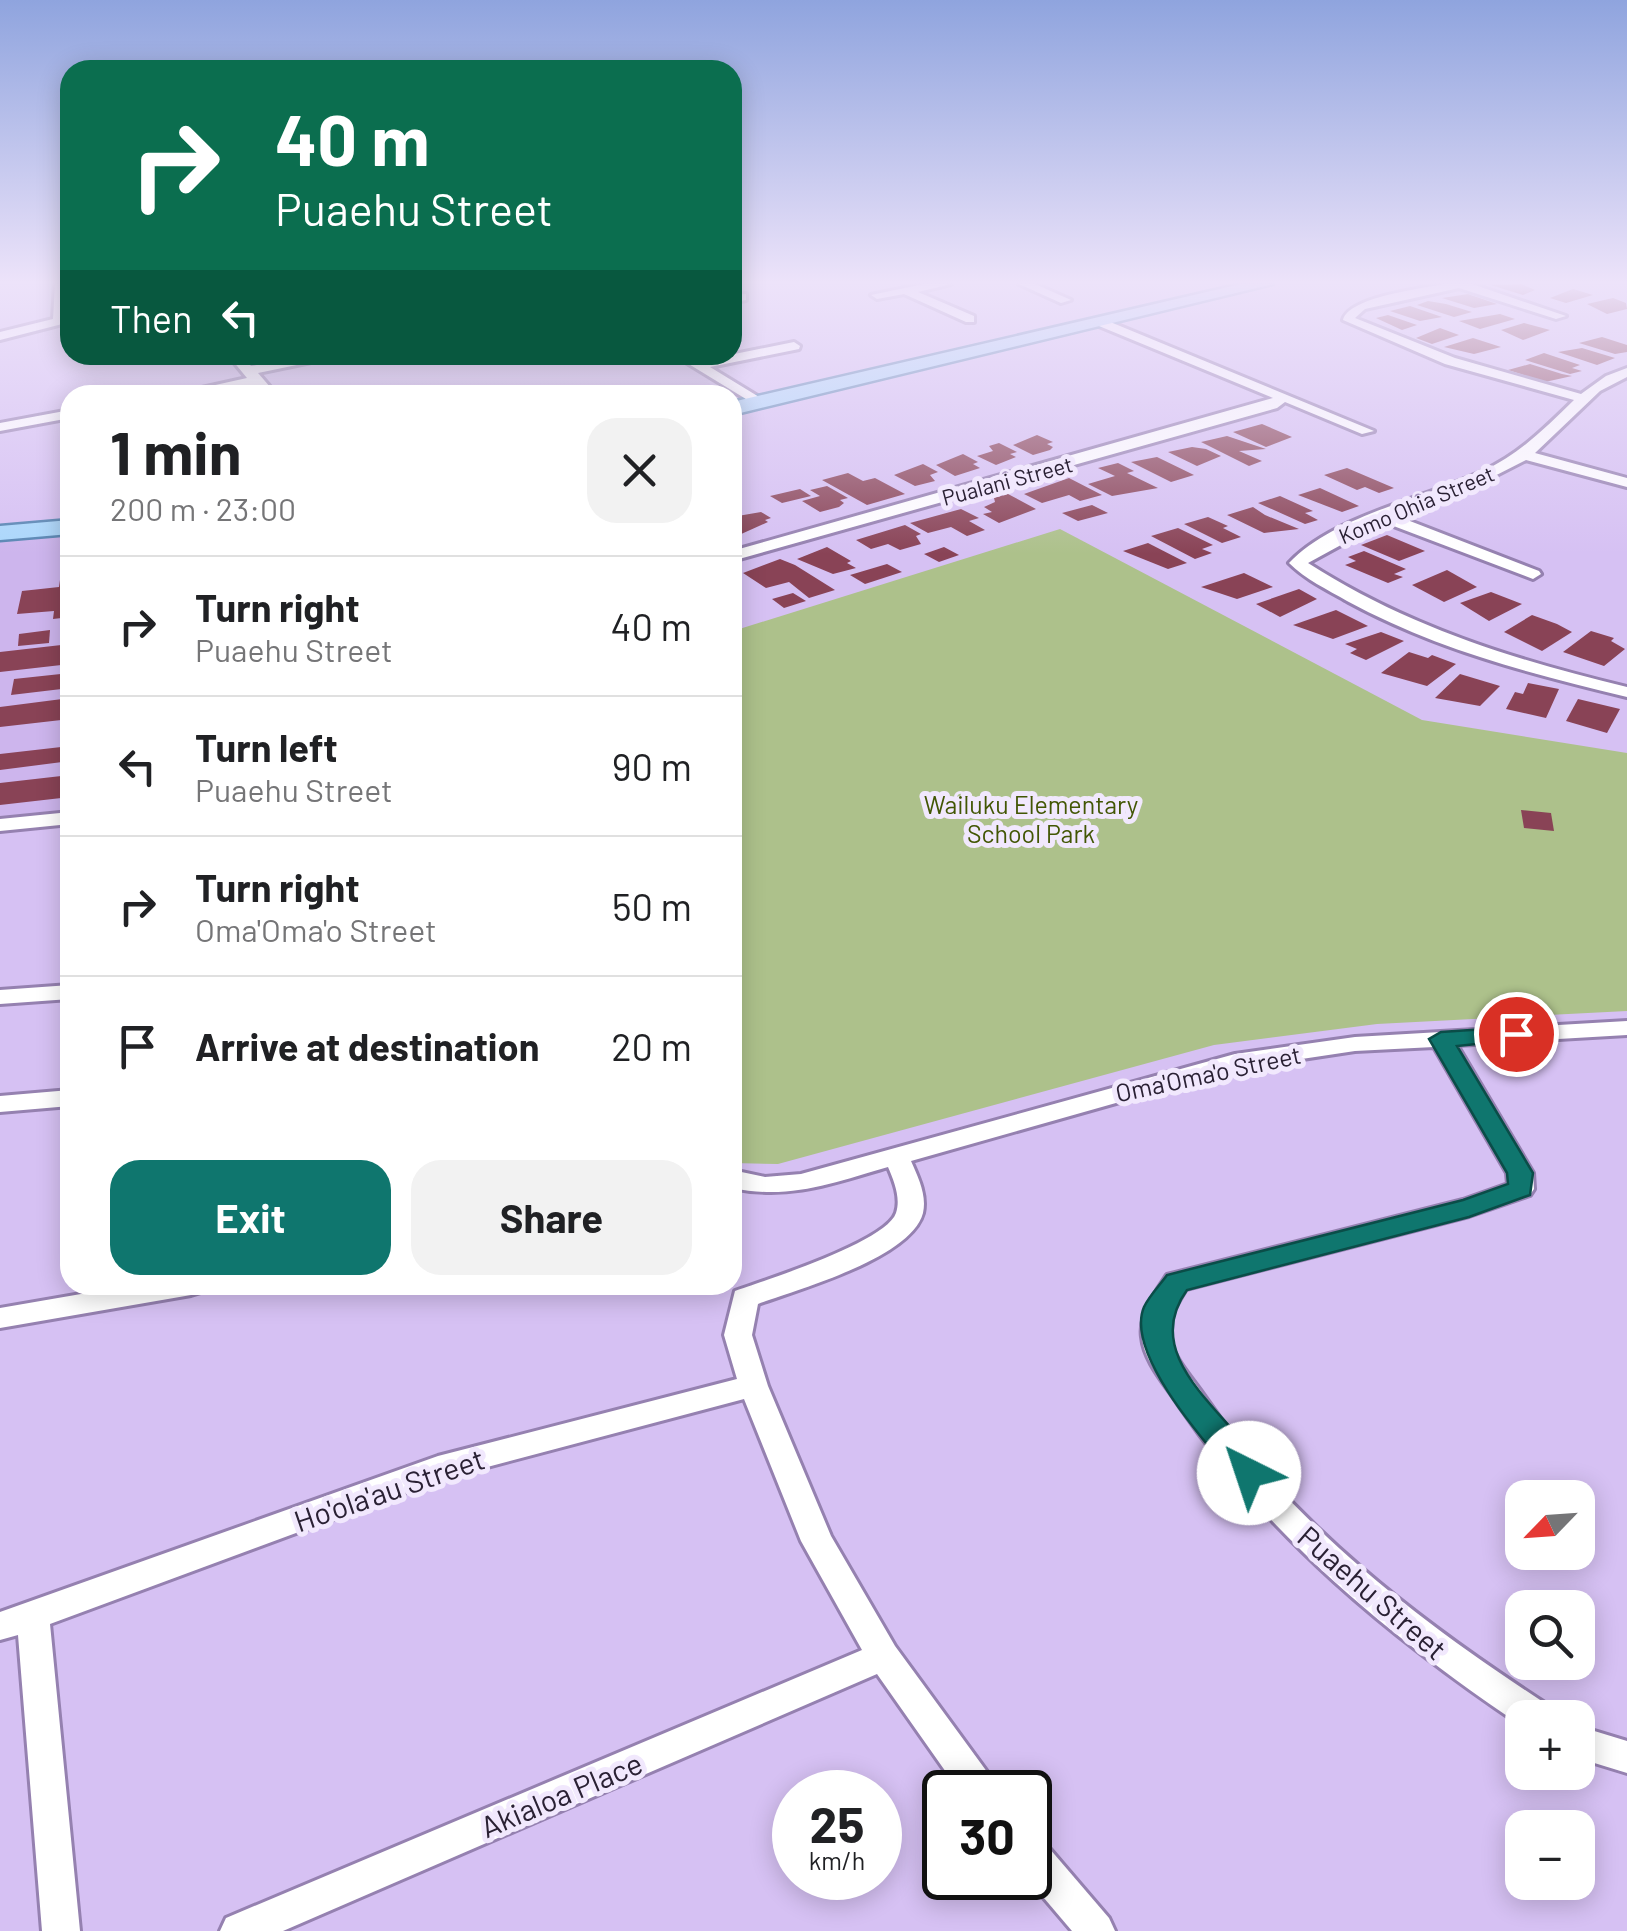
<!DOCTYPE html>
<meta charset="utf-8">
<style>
:root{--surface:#fff;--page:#f2f2f2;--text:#202124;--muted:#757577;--line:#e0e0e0;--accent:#0f766e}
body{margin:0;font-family:Barlow,sans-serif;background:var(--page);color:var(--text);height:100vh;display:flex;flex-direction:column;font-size:38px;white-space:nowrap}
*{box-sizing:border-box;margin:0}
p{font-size:32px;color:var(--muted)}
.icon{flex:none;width:55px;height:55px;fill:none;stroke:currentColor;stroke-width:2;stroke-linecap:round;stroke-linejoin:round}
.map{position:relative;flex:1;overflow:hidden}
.sheet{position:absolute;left:60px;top:385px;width:682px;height:910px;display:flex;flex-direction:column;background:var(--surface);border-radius:30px;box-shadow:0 5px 25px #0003}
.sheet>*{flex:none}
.guide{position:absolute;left:60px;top:60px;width:682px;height:305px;border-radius:30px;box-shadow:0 5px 25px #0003;background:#0b6e4f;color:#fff;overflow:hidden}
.needle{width:65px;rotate:245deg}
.buttons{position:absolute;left:1505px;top:1480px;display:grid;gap:20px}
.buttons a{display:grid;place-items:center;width:90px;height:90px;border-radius:20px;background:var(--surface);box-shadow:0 5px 25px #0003;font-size:50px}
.speed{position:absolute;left:772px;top:1770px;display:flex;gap:20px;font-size:50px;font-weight:700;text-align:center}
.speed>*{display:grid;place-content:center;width:130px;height:130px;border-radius:50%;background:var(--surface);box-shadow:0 5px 25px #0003;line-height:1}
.speed small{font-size:25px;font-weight:400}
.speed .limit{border:5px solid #111;border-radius:15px;background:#fff;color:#111}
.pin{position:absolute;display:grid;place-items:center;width:85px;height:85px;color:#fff;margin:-42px;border:5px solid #fff;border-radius:50%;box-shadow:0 2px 10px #0007}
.me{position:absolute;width:110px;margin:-55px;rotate:319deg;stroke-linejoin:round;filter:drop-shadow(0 0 8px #0008)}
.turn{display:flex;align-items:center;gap:35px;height:210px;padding:0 50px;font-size:45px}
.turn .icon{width:130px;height:130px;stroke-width:2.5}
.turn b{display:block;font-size:70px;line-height:85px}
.then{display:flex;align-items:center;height:95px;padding:0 50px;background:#0003;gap:20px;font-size:38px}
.round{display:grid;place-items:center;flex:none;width:105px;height:105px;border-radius:30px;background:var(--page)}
.summary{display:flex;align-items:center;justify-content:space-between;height:170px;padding:0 50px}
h1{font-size:60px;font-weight:700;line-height:75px}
.primary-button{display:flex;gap:20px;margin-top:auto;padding:20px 50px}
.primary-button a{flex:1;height:115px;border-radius:30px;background:var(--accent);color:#fff;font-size:40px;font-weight:700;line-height:115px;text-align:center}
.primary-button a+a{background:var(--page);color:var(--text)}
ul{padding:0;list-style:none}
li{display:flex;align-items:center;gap:30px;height:140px;padding:0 50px;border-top:2px solid var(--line)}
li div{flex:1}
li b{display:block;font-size:38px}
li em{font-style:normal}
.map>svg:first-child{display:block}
.built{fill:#cdb5ed}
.green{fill:#adc18b}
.building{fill:#894356}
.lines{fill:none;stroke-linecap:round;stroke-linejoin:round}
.minor-casing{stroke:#9581b0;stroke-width:6}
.primary-casing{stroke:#5886b3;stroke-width:5}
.minor{fill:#fff;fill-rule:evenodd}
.primary{fill:#aad7fb;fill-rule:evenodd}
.route{fill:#0f766e;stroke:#0a4d48;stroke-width:2.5}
.labels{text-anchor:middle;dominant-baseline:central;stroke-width:10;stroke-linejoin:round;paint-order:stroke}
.far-street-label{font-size:22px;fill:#2a2134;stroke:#f1e8fd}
.park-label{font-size:25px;fill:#425604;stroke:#f1e8fd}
.street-label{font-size:25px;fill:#2a2134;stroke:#f1e8fd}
.near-street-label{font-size:30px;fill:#2a2134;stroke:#f1e8fd}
</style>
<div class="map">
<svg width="1627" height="1931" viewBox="0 0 1627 1931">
<rect width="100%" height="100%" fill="#d6c1f3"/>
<path class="built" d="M70,534V812L0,817V541Z"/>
<path class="green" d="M1060,529L1422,720L1627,753V1011L1377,1024L1214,1045L778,1164L733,1163V631Z"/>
<g class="building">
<path d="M1521,284L1535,290L1523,295L1491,285Z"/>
<path d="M1573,289L1593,295L1566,303L1550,298Z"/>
<path d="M1468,294L1497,304L1474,308L1442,298Z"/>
<path d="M1613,298L1626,303L1627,309L1607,314L1587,304Z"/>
<path d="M1428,301L1446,304L1472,312L1454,317L1417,305Z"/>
<path d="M1410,306L1442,317L1420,321L1390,311Z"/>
<path d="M1500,314L1515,319L1480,329L1459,321Z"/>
<path d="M1388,315L1417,325L1402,330L1376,318Z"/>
<path d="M1524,323L1550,330L1523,340L1501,330Z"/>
<path d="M1440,328L1459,335L1432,344L1416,338Z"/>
<path d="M1602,337L1627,345V352L1615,354L1579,343Z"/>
<path d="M1473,338L1501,347L1474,354L1444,347Z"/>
<path d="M1582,348L1615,358L1597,365L1558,352Z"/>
<path d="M1544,353L1580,365L1572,368L1582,371L1570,374L1525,360Z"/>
<path d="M1530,364L1562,374L1572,376L1545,382L1508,370Z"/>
<path d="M1262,424L1292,437L1266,447L1233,432Z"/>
<path d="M1037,435L1053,442L1047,444L1053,447L1050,450L1033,455L1013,445Z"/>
<path d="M1227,436L1266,449L1239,451L1262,461L1249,466L1201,442Z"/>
<path d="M999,443L1017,452L1010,454L1016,457L996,465L977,456L993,451L989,446Z"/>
<path d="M1192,447L1206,449L1221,456L1197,466L1168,452Z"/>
<path d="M963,454L978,462L973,464L980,468L955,476L936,465Z"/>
<path d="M1157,457L1194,475L1171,482L1131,462Z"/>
<path d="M1118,463L1134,471L1127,473L1158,488L1112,496L1088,484L1115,476L1098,468Z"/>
<path d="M923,464L938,472L930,475L935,481L915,486L894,475Z"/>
<path d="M1347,468L1394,488L1379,493L1365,487L1357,490L1324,475Z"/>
<path d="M848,473L863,481L875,478L905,494L867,505L822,480Z"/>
<path d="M1069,478L1102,495L1080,501L1069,495L1042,503L1024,494Z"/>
<path d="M827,486L848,498L840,500L844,503L839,507L820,512L802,501L820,496L810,490Z"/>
<path d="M1320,488L1359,506L1342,512L1298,495Z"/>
<path d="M800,489L811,496L782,503L770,496Z"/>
<path d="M1008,494L1036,509L999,523L983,514L992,512L984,507L995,502L994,498Z"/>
<path d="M1280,496L1313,511L1305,513L1318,520L1305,524L1258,503Z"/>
<path d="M1092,505L1108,513L1078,521L1062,513Z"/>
<path d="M1253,507L1265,515L1299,529L1264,533L1227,515Z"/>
<path d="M961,509L979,518L969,521L985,530L967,536L951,527L928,533L910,523Z"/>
<path d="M761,512L771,518L765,520L768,522L739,535L732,532V517Z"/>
<path d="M1208,517L1228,526L1223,528L1241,537L1222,543L1184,524Z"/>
<path d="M905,525L921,534L916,536L921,544L900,550L888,544L871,549L856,540Z"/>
<path d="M1178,528L1213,545L1202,549L1212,553L1195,559L1151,536Z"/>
<path d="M1387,535L1425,551L1399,561L1361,545Z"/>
<path d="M1148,543L1187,563L1168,569L1123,551Z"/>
<path d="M827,547L851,561L847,563L856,568L833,574L797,559Z"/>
<path d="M944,547L959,555L939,562L924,554Z"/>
<path d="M1364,551L1406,569L1394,574L1403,577L1388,583L1345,565L1356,561L1348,557Z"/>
<path d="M780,559L795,565L835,590L809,598L789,582L766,588L743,573Z"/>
<path d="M887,564L902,572L865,584L850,575Z"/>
<path d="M1447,570L1477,587L1444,602L1412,585Z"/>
<path d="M1244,573L1273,587L1237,599L1201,587Z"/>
<path d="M70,579V617L53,619L54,611L17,614L22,591L59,587L60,580Z"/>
<path d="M1299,589L1317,599L1280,617L1256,604Z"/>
<path d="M1491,592L1522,604L1489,621L1460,603Z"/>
<path d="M793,593L806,601L784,608L772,599Z"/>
<path d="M1336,610L1368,626L1333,639L1293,625Z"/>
<path d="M1532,615L1557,624L1572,632L1542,651L1504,632Z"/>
<path d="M50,630L49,643L18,646L19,634Z"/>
<path d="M1591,631L1614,638L1611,641L1625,649L1604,666L1563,652Z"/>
<path d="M1381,632L1404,641L1366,660L1350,653L1357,649L1345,644Z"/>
<path d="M70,644V664L0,672V652Z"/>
<path d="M1409,652L1428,658L1432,655L1456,664L1427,686L1381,673Z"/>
<path d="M70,673V688L11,695L14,679Z"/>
<path d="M1460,674L1500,686L1480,706L1435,698Z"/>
<path d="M1528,683L1559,689L1546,718L1506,709L1515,692L1523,694Z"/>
<path d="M70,698V719L0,727V707Z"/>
<path d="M1578,699L1620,709L1607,733L1566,721Z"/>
<path d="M70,746V761L0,770V754Z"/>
<path d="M70,775V797L0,805V783Z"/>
<path d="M1521,810L1551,813L1554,831L1524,828Z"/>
</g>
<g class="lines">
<g class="minor-casing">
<g id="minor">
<path d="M55,284H67L65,315L70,314V322L0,340V332L53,319Z"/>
<path d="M924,284H951L918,292L974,316V322H966L904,294L877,299L871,295Z"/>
<path d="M1019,284H1035L1071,300L1061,303Z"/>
<path d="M1444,284H1472L1566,316L1556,319L1459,288L1365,309L1355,318L1455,358L1581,394L1606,376L1627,368V377L1600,391L1535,453L1627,478V487L1526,460L1469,489L1397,516L1539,571L1541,574L1533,579L1383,522L1308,563C1406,626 1514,660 1627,687V697C1531,674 1435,649 1347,601C1328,590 1305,579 1289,563C1335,515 1424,499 1483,471C1520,454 1545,428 1574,400L1445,364L1343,320C1349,297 1420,289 1444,284Z"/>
<path d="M746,294V300L732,303V295Z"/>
<path d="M1103,319L1374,431L1362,434L1285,402L1277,408L732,561V551L1273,398L1099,326V320Z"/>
<path d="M794,342L800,346L799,349L710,367L764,400V406L759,407L674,355H689L700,361Z"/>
<path d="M228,355H241L251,366L317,355H345L258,373L277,395H263L253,385L199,395H170L247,378Z"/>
<path d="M70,410V418L0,431V423Z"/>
<path d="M70,812V824L0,831V819Z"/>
<path d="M70,985V999L0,1004V990Z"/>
<path d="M1627,1021V1035L1457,1045L1533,1173L1534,1189L1530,1195L1469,1216L1186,1289C1176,1305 1167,1320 1170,1339C1174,1360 1194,1380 1205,1397C1294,1526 1421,1623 1551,1707L1556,1718H1522V1726C1391,1638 1267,1536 1178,1404C1165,1384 1144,1361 1142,1337C1139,1314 1155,1293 1167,1275L1463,1200L1508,1184L1507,1173L1434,1047L1355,1051L1236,1069L911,1161C918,1177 927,1195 923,1213C911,1258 799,1289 758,1304L752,1335L768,1386L831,1536L895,1646L993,1780L998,1792H960L877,1674L283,1931H220L226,1918L862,1650L801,1541L744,1399L442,1479L50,1624L80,1931H42L18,1635L0,1640V1612L438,1456L737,1379L724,1335L735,1291C766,1280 886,1242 896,1213C901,1198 894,1181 888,1167C833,1183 790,1200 732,1188V1170L765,1177L801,1174L1235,1054L1355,1037Z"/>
<path d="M70,1090V1106L0,1112V1096Z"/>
<path d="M133,1285H205L201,1292L191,1295L0,1328V1308Z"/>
<path d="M1578,1726L1627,1741V1773L1578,1758Z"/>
<path d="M1030,1836L1043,1841L1109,1918L1115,1931H1072L1027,1878Z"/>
</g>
</g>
<g class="primary-casing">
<g id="primary">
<path d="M1241,284H1273L732,415V402Z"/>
<path d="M70,520V534L0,540V526Z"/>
</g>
</g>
<use href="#minor" class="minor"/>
<use href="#primary" class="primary"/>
</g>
<linearGradient id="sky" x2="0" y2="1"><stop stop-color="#8fa4de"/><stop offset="0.51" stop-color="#ede3fa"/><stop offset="1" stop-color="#ede3fa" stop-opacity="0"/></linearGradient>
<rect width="1627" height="554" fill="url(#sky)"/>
<path class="route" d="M1516,1027L1524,1029V1039L1457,1046L1533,1173L1530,1195L1469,1217L1187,1290C1136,1360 1235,1416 1265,1473L1260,1481L1249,1485L1238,1481C1209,1447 1124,1354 1144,1307C1149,1296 1160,1285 1167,1275L1463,1200L1508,1184L1507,1173L1429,1039L1441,1032Z"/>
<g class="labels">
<g class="far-street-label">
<text transform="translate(1007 480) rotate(-15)">Pualani Street</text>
<text transform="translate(1416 504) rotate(-23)">Komo Ohia Street</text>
</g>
<g class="park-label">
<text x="1031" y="804">Wailuku Elementary<tspan x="1031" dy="29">School Park</tspan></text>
</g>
<g class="street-label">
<text transform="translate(1208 1073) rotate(-12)">Oma'Oma'o Street</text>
</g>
<g class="near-street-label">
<text transform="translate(389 1489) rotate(-19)">Ho'ola'au Street</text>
<text transform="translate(1373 1592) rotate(41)">Puaehu Street</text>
<text transform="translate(561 1794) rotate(-23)">Akialoa Place</text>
</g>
</g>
</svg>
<div class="buttons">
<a><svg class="needle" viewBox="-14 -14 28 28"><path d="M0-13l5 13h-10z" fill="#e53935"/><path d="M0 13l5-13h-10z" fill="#757577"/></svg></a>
<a><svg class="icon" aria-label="search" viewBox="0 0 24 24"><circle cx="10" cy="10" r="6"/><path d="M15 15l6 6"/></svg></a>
<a>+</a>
<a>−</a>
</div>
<div class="speed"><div>25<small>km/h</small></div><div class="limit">30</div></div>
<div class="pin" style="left:1516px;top:1034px;background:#d93025"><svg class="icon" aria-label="arrive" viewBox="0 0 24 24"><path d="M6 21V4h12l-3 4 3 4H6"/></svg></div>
<svg class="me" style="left:1249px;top:1473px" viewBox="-20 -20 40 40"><circle r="19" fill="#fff"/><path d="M0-13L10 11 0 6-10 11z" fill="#0f766e"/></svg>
<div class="guide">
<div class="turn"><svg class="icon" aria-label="right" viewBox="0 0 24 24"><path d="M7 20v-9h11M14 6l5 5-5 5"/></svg><div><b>40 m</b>Puaehu Street</div></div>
<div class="then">Then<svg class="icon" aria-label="left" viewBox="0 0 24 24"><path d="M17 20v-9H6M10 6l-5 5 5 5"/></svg></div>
</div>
<section class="sheet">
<div class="summary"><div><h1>1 min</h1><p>200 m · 23:00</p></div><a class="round"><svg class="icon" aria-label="close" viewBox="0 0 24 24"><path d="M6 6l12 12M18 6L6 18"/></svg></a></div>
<ul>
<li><svg class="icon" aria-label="right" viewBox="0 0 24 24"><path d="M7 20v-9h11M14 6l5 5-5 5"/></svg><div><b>Turn right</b><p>Puaehu Street</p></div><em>40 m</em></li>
<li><svg class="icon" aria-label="left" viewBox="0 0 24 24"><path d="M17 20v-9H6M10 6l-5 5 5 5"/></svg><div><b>Turn left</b><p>Puaehu Street</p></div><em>90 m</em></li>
<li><svg class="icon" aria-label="right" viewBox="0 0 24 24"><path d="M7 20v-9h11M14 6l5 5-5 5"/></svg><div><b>Turn right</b><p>Oma'Oma'o Street</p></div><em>50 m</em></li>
<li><svg class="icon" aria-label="arrive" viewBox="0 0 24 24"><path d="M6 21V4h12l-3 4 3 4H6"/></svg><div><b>Arrive at destination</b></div><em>20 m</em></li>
</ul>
<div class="primary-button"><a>Exit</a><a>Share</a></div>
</section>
</div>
